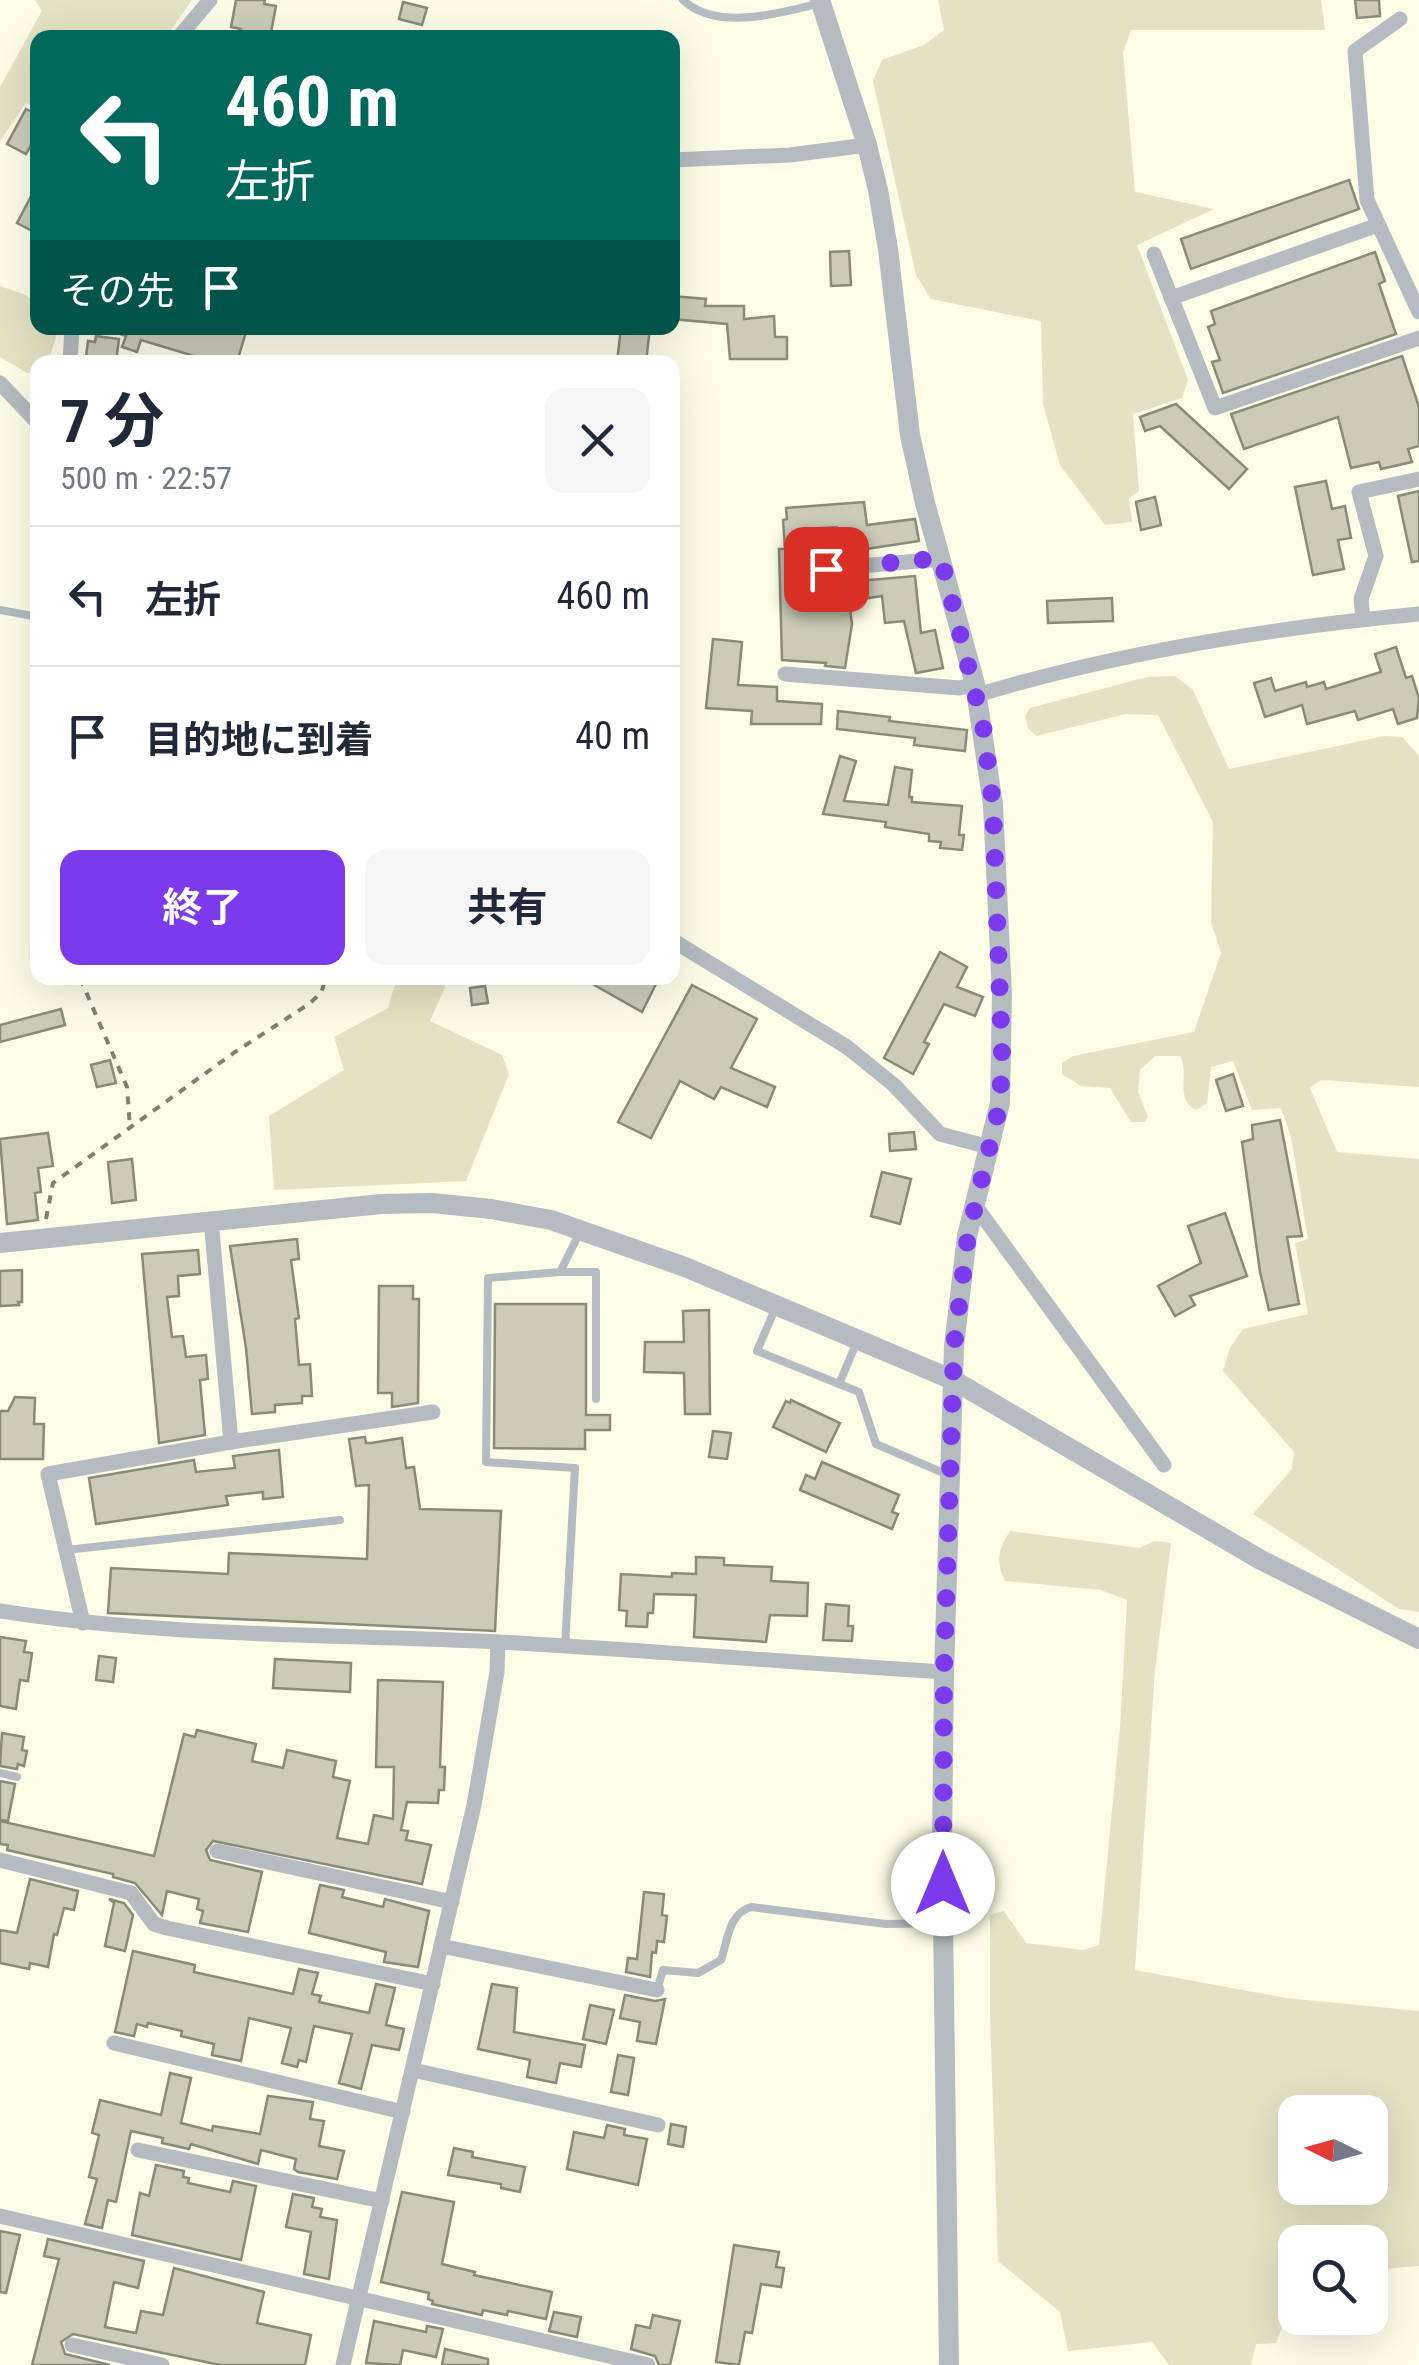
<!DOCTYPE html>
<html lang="ja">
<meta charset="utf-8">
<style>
:root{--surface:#fff;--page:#f6f6f7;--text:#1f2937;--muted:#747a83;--line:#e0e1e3;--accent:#7c3aed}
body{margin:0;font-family:"Roboto Condensed","Noto Sans JP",sans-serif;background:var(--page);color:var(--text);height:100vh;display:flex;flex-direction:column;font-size:38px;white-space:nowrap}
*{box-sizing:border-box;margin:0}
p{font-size:32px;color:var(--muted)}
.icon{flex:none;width:55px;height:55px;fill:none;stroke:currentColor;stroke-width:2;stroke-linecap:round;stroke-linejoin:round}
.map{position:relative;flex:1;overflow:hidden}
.details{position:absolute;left:30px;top:355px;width:650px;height:630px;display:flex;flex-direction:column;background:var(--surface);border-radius:20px;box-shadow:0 10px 40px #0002}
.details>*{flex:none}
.top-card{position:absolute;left:30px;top:30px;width:650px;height:305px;border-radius:20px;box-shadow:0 10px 40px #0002;background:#00695c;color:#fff;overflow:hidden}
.needle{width:65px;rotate:275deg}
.controls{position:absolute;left:1278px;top:2095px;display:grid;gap:20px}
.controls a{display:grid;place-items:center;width:110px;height:110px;border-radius:20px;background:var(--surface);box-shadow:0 10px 40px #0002;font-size:50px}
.pin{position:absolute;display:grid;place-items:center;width:85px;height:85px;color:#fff;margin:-42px;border-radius:20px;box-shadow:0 5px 15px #0006}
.me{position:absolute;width:110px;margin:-55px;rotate:0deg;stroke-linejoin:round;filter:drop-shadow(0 0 8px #0008)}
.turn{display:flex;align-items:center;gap:35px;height:210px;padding:0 30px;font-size:45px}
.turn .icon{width:130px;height:130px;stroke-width:2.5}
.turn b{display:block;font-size:70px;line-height:85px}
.then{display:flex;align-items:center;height:95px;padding:0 30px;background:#0003;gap:20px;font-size:38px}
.round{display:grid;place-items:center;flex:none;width:105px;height:105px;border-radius:20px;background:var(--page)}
.summary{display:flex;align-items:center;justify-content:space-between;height:170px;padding:0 30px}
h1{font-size:60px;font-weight:700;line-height:75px}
.cta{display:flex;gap:20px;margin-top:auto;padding:20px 30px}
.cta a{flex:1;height:115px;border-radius:20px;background:var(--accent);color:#fff;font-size:40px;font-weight:700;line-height:115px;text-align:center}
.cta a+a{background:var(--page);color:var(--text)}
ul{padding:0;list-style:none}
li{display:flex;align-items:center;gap:30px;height:140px;padding:0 30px;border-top:2px solid var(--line)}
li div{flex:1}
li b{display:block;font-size:38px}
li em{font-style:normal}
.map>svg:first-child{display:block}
.green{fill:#e3e2c4;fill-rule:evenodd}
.building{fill:#cbcbb8;stroke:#8a8a78;stroke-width:2.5}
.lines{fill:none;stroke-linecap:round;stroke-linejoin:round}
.path{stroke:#808072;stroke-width:4;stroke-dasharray:8 8;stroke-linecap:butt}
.service{stroke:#b4bcc1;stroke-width:8}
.minor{stroke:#b4bcc1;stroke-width:15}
.tertiary{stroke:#b4bcc1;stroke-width:20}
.route{stroke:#7c3aed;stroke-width:18;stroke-dasharray:0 32.4}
</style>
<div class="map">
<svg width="1419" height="2365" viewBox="0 0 1419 2365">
<rect width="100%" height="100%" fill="#fcfce7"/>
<g class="green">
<path d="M35,0H192L166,37L38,38L37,109L26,103L0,141V87L42,11Z"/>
<path d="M938,0H1321L1325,30H1131L1123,52L1135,192L1214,209L1137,245L1188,380L1182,398L1133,414L1139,491L1129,499L1132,522L1105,525L1060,465L1043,404L1041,321L931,299L916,275L873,81L882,60L924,45L944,30Z"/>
<path d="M0,286L26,295L37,305L38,328H59L48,362H38L37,373H27L0,357Z"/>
<path d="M1175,676L1193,690L1229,769L1385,736L1402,737L1419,756V1087L1321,1080L1310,1088L1337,1152L1419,1159V1612L1399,1609L1253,1514L1292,1469L1294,1452L1223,1371L1230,1348L1243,1329L1308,1314L1295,1243L1308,1239L1291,1137L1281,1108L1252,1110L1233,1061L1211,1067L1207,1103L1196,1110C1174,1098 1190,1075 1180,1056H1155L1140,1070L1138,1092L1148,1117L1144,1122H1131L1110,1088L1081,1086L1062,1074V1063L1073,1056L1194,1032L1221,953L1211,922L1213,822L1158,715L1126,714L1036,736L1028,728L1025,716L1030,708L1147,677Z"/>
<path d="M384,978H449L430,1021L502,1055L509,1074L466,1181L274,1190L269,1116L344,1070L334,1037L388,1008L395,984Z"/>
<path d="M1010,1531L1140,1548L1154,1541L1171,1543L1155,1670L1135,1970L1286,1998L1419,2011V2266L1370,2270V2242H1295V2294L1276,2343L1256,2344L1251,2365H1169L1152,2342L1068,2351L1060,2312L998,2261L990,2015V1915L1004,1911L1026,1943L1083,1950L1099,1945L1120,1727L1127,1600L1101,1590L1005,1581C995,1561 999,1549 1010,1531ZM1370,2112V2188H1295V2112Z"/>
</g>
<g class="building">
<path d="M236,0H265L264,4L276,6L270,38H239L241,29L231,27Z"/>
<path d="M1355,0H1379L1380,16L1357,18Z"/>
<path d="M403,2L427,8L422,25L399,19Z"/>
<path d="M26,109L38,115V132L26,154L7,144Z"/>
<path d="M1349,180L1359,209L1191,269L1181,239Z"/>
<path d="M38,183V234L17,223Z"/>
<path d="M849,251L851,285L831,286L830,252Z"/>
<path d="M1375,252L1385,281L1379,284L1396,334L1223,393L1212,362L1220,360L1208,327L1215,324L1211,311Z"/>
<path d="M672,296L706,299L705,306H744V319L774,316L775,337H787V359H730L727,324L672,319Z"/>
<path d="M112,328H233L246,332L237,362H214L141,340L137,352L122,347L126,336L112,331Z"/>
<path d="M621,328H650L646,362H617Z"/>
<path d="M96,336L119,339L116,362H89L90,357L86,356L88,341L95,342Z"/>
<path d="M1402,356L1419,407V446L1408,449L1412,462L1381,469L1379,462L1351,468L1338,417L1244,449L1231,414Z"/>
<path d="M1176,404L1247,469L1229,489L1160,426L1145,431L1140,417Z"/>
<path d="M1326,481L1332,509L1345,506L1351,538L1338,540L1344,569L1313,575L1295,487Z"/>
<path d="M1419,491V561L1412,562L1398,496Z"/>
<path d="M1155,497L1161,525L1141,530L1136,502Z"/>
<path d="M864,502L867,525L915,519L919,541L840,553L837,527L807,529L812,585L915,576L921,633L935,630L943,668L916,673L904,621L885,623L882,596L849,601L852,624L845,668L825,666L826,663L782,660L779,549H785L783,520L787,519L786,508Z"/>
<path d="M1112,598L1113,621L1048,623L1047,601Z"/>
<path d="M713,639L742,642L738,685L777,687V701L822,704L821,724H751L752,711L706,708Z"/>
<path d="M1396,647L1406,678L1412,676L1419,698L1417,718L1398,724L1393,709L1358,720L1355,711L1307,724L1302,705L1265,717L1254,683L1271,678L1275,691L1306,682L1307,687L1324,682L1326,689L1381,672L1375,654Z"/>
<path d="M838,711L890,717L889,721L967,730L965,751L914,745L915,738L837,729Z"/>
<path d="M840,756L856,761L844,801L888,805L895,767L912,770L909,797H912V802L962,806L959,835H964L962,850L940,848L941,842L929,841V834L885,827L886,822L823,814Z"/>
<path d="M940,952L967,967L957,987L983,997L975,1016L944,1004L924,1042L929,1044L913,1074L884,1058Z"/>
<path d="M582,978H659L642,1012Z"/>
<path d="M692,985L757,1019L731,1068L775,1087L767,1107L721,1087L714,1099L680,1081L651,1138L618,1122Z"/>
<path d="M485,986L488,1003L472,1005L470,988Z"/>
<path d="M61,1009L65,1025L0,1042V1025Z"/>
<path d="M110,1060L116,1083L97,1087L91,1065Z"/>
<path d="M1233,1074L1243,1106L1226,1111L1216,1080Z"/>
<path d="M1280,1120L1302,1236L1287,1237L1299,1304L1269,1310L1260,1272L1242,1142L1253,1139L1252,1125Z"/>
<path d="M914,1132L916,1149L890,1151L889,1134Z"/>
<path d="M48,1133L53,1166L38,1168L41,1192L35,1193L38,1220L7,1224L0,1139Z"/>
<path d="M132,1159L136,1200L112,1203L108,1162Z"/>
<path d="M882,1172L911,1179L900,1224L871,1216Z"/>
<path d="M1225,1213L1247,1276L1190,1296L1195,1305L1175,1316L1158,1286L1201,1263L1188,1226Z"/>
<path d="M297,1239L299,1259L291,1260L299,1318L295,1319L299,1365L310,1364L312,1396H302V1403L275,1405V1412L252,1414L246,1348L230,1246Z"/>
<path d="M198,1250L200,1274L178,1276L179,1296L167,1297L172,1337L183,1336L186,1357L206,1355L208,1379L200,1380L205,1435L159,1443L142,1254Z"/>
<path d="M22,1270V1302H18L19,1305L0,1306V1271Z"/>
<path d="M379,1286H413V1299H419L418,1403L392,1407V1393H378Z"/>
<path d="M495,1304H586V1415H610V1430H585V1449L494,1448Z"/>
<path d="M709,1310L710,1414H685L684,1373L644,1372L645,1342H684L683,1311Z"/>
<path d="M15,1397L35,1398L34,1424H44L43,1459H0V1411H8Z"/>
<path d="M791,1400L840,1423L826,1452L773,1427L786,1401L790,1403Z"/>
<path d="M713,1431L731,1433L727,1459L709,1457Z"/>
<path d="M365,1437L366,1443H371L402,1438L406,1468L414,1467L420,1509L501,1511L495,1631L108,1613L111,1568L228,1574L229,1553L367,1559L369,1485L356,1486L349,1439Z"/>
<path d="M279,1450L283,1497L263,1499V1492L226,1496L228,1505L96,1524L89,1478L194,1460L196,1472L235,1468L233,1456Z"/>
<path d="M822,1462L899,1495L892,1512L898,1514L892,1529L800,1490L806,1475L815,1479Z"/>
<path d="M696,1557L724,1558V1565L772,1567L771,1581L808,1583L807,1616L770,1615L766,1642L694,1637L696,1595L654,1594L653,1613H648L647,1627L626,1626L627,1611L619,1610L621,1574L672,1577V1573L696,1574Z"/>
<path d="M826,1604L849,1606L848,1626H853L852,1641L823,1640Z"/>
<path d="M0,1637L26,1641L24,1652L32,1653L28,1681L20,1680L16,1709L0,1706Z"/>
<path d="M99,1656L116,1658L113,1682L96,1680Z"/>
<path d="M275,1659L351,1663L350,1692L273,1688Z"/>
<path d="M378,1680L443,1682L440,1767H445L444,1790H439L438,1803L407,1802L401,1830L408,1831L406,1840L431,1845L422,1884L213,1841L206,1850L210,1860L262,1872L248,1932L200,1923L203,1911L197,1909L199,1899L167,1891L162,1915L135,1883L113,1877V1874L7,1850L8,1845L0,1844V1821L154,1856L184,1734L195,1737L197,1730L256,1744L252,1761L283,1768L287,1750L336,1761L333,1777L350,1781L337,1838L368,1844L374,1815L393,1819L394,1767H376Z"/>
<path d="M2,1733L24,1737L22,1750L27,1751L24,1766L18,1764L17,1769L0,1766Z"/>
<path d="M0,1781L15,1784L8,1821L0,1820Z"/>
<path d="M30,1879L78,1891L74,1910L64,1908L57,1935L54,1934L48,1967L30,1963L29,1969L0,1963V1930L17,1933Z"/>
<path d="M320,1885L344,1890L342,1897L383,1907L385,1899L429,1911L418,1967L384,1962L386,1952L309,1933Z"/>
<path d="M644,1892L664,1894L662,1915L667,1916L664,1942L657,1941L656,1953L652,1952L650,1977L626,1972L628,1958L637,1959Z"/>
<path d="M109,1899L124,1903L133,1915L125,1951L105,1946L114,1903Z"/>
<path d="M133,1951L195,1965L194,1972L293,1994L299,1969L318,1973L312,1994L321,1996L319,2002L369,2013L376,1984L395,1988L386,2025L404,2029L399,2050L372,2045L361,2089L339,2083L352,2034L314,2026L306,2062L299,2060L297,2067L282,2063L291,2028L249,2018L241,2061L212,2055L214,2044L181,2036L182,2031L148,2023L147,2027L137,2024L134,2036L115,2032Z"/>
<path d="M492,1984L517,1988L514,2032L585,2045L581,2067L560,2063L556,2083L527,2077L530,2060L478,2049Z"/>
<path d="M625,1995L655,2001L665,1999L656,2044L637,2041L640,2022L620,2018Z"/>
<path d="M590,2005L614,2010L606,2044L583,2039Z"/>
<path d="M618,2055L634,2058L628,2095L611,2092Z"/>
<path d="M170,2073L191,2078L181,2123L212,2131L213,2126L260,2134L268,2096L313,2102L310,2119L324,2121L319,2146L344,2151L337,2179L298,2172L294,2169L296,2159L261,2150L258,2164L191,2144L189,2149L162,2143L163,2138L131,2131L116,2202L108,2200L102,2228L85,2224L97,2179L89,2177L99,2135L92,2133L100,2100L161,2115Z"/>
<path d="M671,2124L686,2127L683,2147L668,2144Z"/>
<path d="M607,2125L625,2129L624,2135L647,2139L638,2185L567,2169L574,2132L604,2138Z"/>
<path d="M454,2148L473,2152L472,2157L525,2167L520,2192L501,2188V2184L448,2175Z"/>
<path d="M156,2165L184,2171L183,2177L189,2178L188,2183L230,2192L233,2181L256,2186L241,2260L132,2235L140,2193L149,2196Z"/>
<path d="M402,2192L454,2202L442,2264L475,2272L474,2275L552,2292L546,2319L508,2311L507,2315L483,2310L482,2315L432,2304L433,2301L428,2299L429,2293L381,2282Z"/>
<path d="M293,2194L314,2198L312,2207L322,2209L320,2217L337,2220L329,2279L304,2274L311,2232L286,2227Z"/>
<path d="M0,2231L20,2235L6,2293L0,2292Z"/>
<path d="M48,2239L144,2261L138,2288L114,2282L105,2327L136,2333L141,2311L163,2315L174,2268L264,2292L257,2323L311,2335L305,2365H220L73,2334L61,2342L65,2354L110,2365H32L59,2259L44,2256Z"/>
<path d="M734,2245L779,2252L776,2267L784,2268L781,2287L761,2284L752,2333L745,2332L739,2365L716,2362Z"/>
<path d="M554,2312L581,2317L577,2337L549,2331Z"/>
<path d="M653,2315L680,2321L670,2365H659L655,2356L631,2349L636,2325L650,2328Z"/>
<path d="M374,2321L426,2332L427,2326L443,2329L436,2357L403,2350L400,2365L366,2363Z"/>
<path d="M445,2349L488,2359V2365H442Z"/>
</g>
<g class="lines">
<g class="path">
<path d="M80,978L127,1087L130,1128"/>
<path d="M46,1219L53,1183L235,1052L309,1004L321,993L326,978"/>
</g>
<g class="service">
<path d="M683,0C717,32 780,13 821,3"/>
<path d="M0,610L38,617"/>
<path d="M560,1272H596V1399"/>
<path d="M775,1309L757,1351L859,1392L876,1444L946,1474"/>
<path d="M839,1384L857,1342"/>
<path d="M66,1550L340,1520"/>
<path d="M565,1647L575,1468L486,1462L488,1278L560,1272L579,1234"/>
<path d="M0,1773L17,1777"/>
<path d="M657,1990L663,1970L698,1973L721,1960C728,1940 728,1914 751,1907L886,1924L943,1923"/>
</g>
<g class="minor">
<path d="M1400,19L1355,51L1367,200L1419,312"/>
<path d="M178,38L210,0"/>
<path d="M672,160L790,155L867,145"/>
<path d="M1154,254L1215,408L1419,338"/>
<path d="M1171,298L1378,225"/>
<path d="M70,362L72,328"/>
<path d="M0,383L38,423"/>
<path d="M826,569L941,559"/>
<path d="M1363,619L1361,599L1376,556L1359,492L1419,479"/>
<path d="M785,674L960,688L975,684"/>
<path d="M977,695C1120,652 1270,628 1419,614"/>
<path d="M672,940L847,1047L894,1085L940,1134L989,1147"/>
<path d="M974,1204L1164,1465"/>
<path d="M211,1220L231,1442"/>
<path d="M0,1611C166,1637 331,1634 498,1642C647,1650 795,1663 944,1672"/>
<path d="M83,1623L48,1474L231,1442L433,1412"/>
<path d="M217,1851L452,1902"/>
<path d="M0,1860L131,1893L154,1924L167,1928L433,1984"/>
<path d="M441,1946L657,1990"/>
<path d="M114,2043L403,2112"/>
<path d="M413,2070L658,2125"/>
<path d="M138,2150L382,2201"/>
<path d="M0,2216L648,2365"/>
<path d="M72,2345L162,2365"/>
<path d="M343,2365L474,1805L497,1672L498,1642"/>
</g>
<g class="tertiary">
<path d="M820,0L867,145L878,190L888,249L910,435L925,503L975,684L993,805L1002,995L1000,1103L967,1236L954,1346L944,1672L942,1844L949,2365"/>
<path d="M0,1243L381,1204L432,1203L491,1209L551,1220L685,1267L899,1357L953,1380L1261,1560L1419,1639"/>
</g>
</g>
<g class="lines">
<path class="route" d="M826,569L941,558L983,725L993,805L1002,1055L1000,1104L968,1236L954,1346L944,1672L943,1884"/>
</g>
</svg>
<div class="controls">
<a><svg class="needle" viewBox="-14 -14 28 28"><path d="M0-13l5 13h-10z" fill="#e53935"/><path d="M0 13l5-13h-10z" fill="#747a83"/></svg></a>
<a><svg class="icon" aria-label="search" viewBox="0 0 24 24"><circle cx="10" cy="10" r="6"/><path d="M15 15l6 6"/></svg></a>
</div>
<div class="pin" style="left:826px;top:569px;background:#d93025"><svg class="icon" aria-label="arrive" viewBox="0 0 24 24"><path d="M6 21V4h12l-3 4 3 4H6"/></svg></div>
<svg class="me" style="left:943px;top:1884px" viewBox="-20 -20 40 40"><circle r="19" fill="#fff"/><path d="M0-13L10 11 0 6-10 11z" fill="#7c3aed"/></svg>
<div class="top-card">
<div class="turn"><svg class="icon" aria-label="left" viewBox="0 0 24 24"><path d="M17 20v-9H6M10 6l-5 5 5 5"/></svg><div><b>460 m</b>左折</div></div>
<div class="then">その先<svg class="icon" aria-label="arrive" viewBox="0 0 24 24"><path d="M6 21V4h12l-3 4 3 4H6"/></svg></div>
</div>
<section class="details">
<div class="summary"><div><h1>7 分</h1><p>500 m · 22:57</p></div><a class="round"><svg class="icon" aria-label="close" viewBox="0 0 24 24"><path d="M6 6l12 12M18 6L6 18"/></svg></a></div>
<ul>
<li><svg class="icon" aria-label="left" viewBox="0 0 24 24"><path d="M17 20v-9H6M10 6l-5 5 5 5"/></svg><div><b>左折</b></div><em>460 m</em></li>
<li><svg class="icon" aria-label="arrive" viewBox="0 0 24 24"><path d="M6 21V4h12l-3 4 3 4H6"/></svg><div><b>目的地に到着</b></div><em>40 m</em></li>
</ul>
<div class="cta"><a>終了</a><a>共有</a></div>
</section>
</div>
